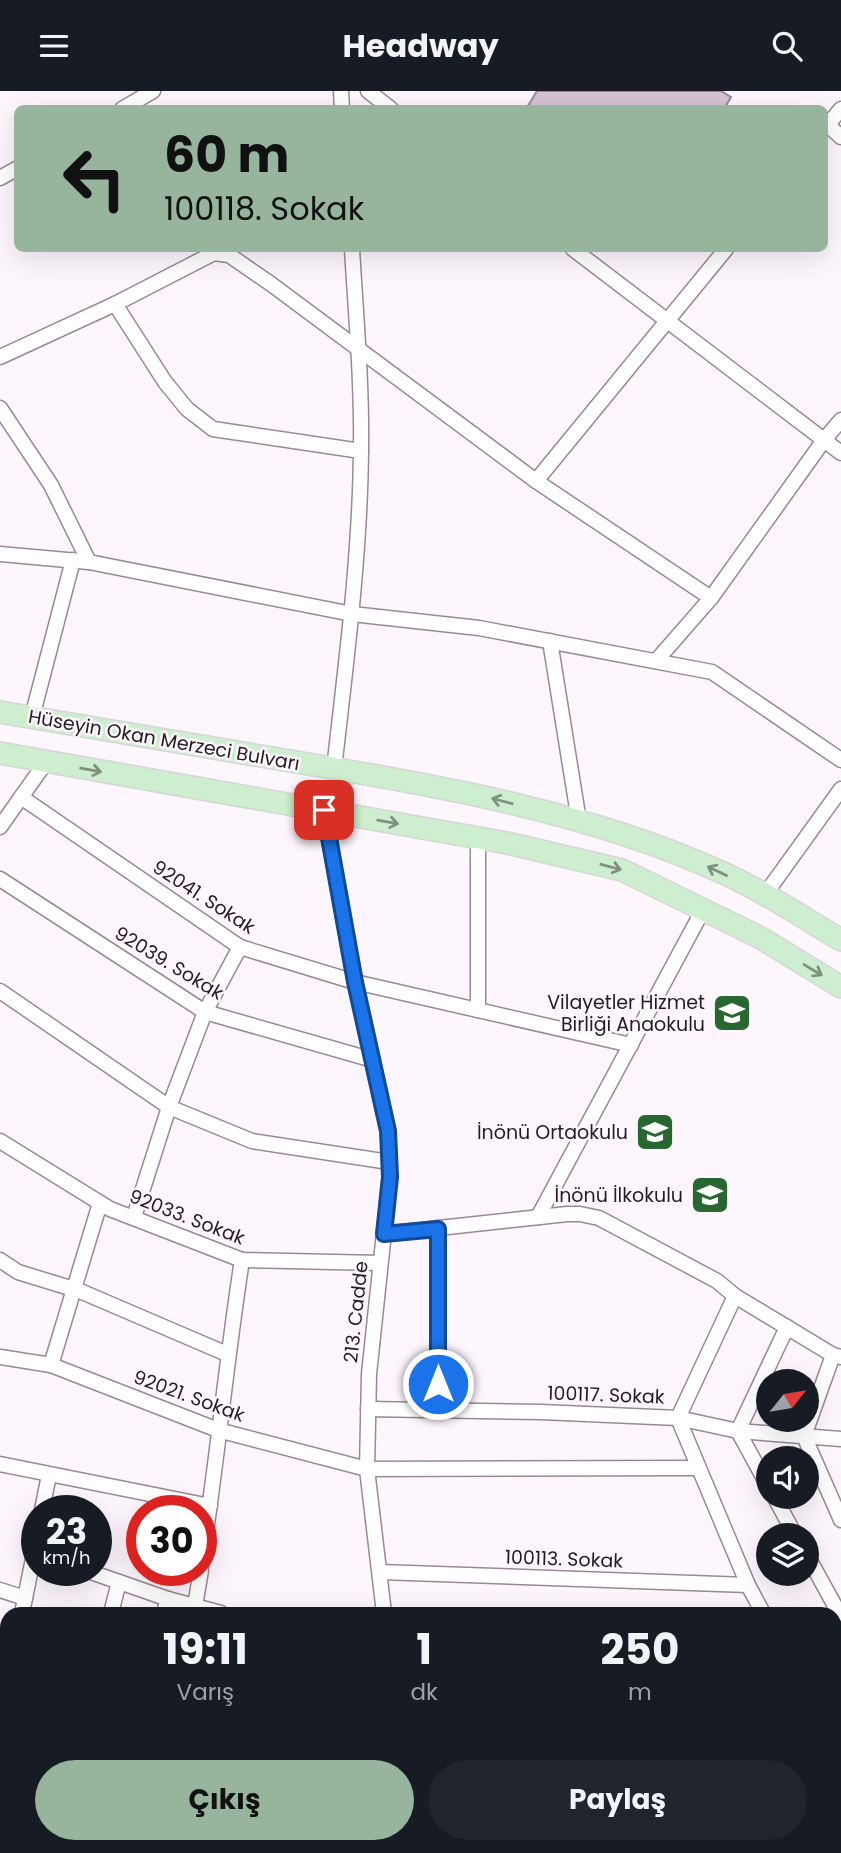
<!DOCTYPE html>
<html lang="tr">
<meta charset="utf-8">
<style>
:root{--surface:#171b24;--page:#20242c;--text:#f1f3f6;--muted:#9ea1a6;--accent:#97b49d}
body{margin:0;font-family:Poppins,sans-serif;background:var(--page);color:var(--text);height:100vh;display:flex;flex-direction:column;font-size:26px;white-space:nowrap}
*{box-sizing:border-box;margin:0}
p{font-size:23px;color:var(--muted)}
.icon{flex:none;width:38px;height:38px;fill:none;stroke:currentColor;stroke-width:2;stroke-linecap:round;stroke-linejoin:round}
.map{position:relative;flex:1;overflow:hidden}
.panel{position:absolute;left:0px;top:1516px;width:842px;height:247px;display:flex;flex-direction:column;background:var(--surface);border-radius:21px 21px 0 0;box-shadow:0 7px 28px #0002}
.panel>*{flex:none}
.hud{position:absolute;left:14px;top:14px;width:814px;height:147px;border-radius:10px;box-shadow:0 7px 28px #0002;background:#97b49d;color:#111;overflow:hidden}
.needle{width:46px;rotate:60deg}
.fabs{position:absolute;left:756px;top:1278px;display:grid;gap:14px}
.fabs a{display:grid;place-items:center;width:63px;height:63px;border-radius:50%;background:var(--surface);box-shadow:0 7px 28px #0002;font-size:35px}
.speed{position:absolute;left:21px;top:1404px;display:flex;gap:14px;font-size:35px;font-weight:700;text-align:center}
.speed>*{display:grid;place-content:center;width:91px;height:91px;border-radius:50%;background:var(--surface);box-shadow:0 7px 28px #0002;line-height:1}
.speed small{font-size:18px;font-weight:400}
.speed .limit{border:10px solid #d22;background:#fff;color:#111}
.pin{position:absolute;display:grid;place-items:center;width:60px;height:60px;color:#fff;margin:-30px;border-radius:14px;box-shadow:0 4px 10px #0006}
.me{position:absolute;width:77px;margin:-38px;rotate:0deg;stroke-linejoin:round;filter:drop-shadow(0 0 5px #0008)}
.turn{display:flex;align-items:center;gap:24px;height:147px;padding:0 35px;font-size:32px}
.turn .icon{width:91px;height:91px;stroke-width:2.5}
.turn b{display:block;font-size:49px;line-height:60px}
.eta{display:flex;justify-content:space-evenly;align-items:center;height:119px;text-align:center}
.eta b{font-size:42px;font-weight:700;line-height:49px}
.button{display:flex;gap:14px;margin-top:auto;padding:14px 35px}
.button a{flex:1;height:80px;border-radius:42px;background:var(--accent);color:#111;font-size:28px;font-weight:700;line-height:80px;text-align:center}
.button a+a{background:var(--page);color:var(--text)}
header{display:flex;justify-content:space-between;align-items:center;height:91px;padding:0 35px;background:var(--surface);font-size:32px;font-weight:700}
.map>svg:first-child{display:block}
.building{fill:#d6c3d4;stroke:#988797;stroke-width:2}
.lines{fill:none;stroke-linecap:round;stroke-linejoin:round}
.street-casing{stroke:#9a8898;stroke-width:17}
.primary-casing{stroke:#d7d6d7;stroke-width:24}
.street{stroke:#fff;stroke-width:14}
.primary{stroke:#cdeecf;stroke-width:21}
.oneway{stroke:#809081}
.route-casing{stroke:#114b97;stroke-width:18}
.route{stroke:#1a73e8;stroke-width:12}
.labels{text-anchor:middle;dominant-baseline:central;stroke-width:5;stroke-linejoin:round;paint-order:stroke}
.street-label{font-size:19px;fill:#231c22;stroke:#fdf6fd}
.poi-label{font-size:19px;fill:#231c22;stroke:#fdf6fd;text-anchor:end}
</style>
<header><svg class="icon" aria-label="menu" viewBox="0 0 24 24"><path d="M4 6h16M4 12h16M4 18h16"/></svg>Headway<svg class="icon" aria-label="search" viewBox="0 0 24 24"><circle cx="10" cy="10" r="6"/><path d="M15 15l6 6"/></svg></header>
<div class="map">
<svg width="841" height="1762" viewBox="0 0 841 1762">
<rect width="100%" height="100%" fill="#fdf6fd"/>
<path class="building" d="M537,0H721L731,6L724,18H526Z"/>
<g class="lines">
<g class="street-casing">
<g id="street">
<path d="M341,0L342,18"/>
<path d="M368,0L391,18"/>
<path d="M122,18L153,0"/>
<path d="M828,34L841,46"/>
<path d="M824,38L841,18"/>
<path d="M0,87L18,77"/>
<path d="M573,158L841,362"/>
<path d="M115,213L165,291L187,318L213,338L361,360"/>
<path d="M0,266L115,213L214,162L229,164L271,193L536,390L711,507"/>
<path d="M0,317L51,394L89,471"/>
<path d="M536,390L726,158"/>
<path d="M0,463L89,471L352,523L479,537L712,581L841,669"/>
<path d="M550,550L579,730"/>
<path d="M656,570L711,507L824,349L841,329"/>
<path d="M32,626L73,469"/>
<path d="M334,678C346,572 360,466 361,359C362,292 356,225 352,158"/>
<path d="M21,706L240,856L355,891L631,954"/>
<path d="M324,719L355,891L388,1040L390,1085L369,1283L367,1378L384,1522"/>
<path d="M0,736L46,671"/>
<path d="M0,788L205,921L373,969"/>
<path d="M764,805L841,698"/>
<path d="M0,900L169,1016L252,1050L389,1071"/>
<path d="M478,919V747"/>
<path d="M0,1050L110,1118L242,1169L379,1172"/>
<path d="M134,1126L169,1016L205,921L240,856"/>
<path d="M538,1126L704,817"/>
<path d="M438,1137V1319"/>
<path d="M384,1143L567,1123H580L599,1127L717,1190L735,1205L833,1264L841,1266"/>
<path d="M0,1169L18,1181L80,1200L227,1263"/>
<path d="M735,1205L678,1327L748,1494L763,1522"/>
<path d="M833,1264L804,1345L841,1429"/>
<path d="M0,1266L51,1274L218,1339L367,1378L698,1377"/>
<path d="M51,1274L100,1112"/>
<path d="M368,1318L541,1321L678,1327L738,1340L841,1348"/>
<path d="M0,1373L210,1415"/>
<path d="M768,1395L738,1340L787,1236"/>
<path d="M774,1405L795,1444"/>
<path d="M42,1419L49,1384"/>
<path d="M807,1464L841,1526"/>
<path d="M201,1474C217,1373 226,1271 242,1169"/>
<path d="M85,1479L168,1508L221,1522"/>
<path d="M380,1481L748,1494"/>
<path d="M0,1499L25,1507"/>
<path d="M195,1515L201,1479"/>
<path d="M22,1522L37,1448"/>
<path d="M111,1522L119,1491"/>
<path d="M164,1522L168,1508"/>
<path d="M835,1595L841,1589"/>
<path d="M0,1630L7,1596"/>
<path d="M835,1649L841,1658"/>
<path d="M835,1710L841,1706"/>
<path d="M182,1755L188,1762"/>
<path d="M422,1755V1762"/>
<path d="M638,1755L671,1762"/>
<path d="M791,1755L796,1762"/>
<path d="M53,1762L55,1755"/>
<path d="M104,1762L106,1755"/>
<path d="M761,1762L771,1755"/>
</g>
</g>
<g class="primary-casing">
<g id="primary">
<path d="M0,621C103,638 205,656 308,673C445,696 584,721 712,777C757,796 799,824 841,849"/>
<path d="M0,662L507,752L622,779L761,847L841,896"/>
</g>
</g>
<use href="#street" class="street"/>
<use href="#primary" class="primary"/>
</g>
<defs><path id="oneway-shaft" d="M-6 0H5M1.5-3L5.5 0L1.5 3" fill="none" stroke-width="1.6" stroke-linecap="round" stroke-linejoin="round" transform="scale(1.75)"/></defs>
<g class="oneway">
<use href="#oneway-shaft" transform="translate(91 679) rotate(10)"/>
<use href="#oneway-shaft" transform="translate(502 710) rotate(-165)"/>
<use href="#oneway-shaft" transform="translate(388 731) rotate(10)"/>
<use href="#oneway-shaft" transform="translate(611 776) rotate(15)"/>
<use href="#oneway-shaft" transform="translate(717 780) rotate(-154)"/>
<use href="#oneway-shaft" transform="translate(813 879) rotate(31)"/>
</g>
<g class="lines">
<g class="route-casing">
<path id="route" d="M324,719L355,891L388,1040L390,1086L384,1143L438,1138V1293"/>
</g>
<use href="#route" class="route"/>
</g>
<defs>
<g id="school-square" transform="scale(2.0125)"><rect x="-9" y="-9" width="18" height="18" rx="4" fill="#286730" stroke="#fdf6fd"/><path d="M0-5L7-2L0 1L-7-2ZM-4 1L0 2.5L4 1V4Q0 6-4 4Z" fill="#fff"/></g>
</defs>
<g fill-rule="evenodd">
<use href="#school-square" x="732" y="922"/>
<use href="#school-square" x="655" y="1041"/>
<use href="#school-square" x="710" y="1104"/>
</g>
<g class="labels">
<g class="street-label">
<text transform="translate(164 649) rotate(10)">Hüseyin Okan Merzeci Bulvarı</text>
<text transform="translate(204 806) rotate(33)">92041. Sokak</text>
<text transform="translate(169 872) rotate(31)">92039. Sokak</text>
<text transform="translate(187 1126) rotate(21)">92033. Sokak</text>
<text transform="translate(356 1221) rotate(-84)">213. Cadde</text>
<text transform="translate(606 1304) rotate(2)">100117. Sokak</text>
<text transform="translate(189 1305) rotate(20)">92021. Sokak</text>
<text transform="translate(564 1468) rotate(2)">100113. Sokak</text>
</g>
<g class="poi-label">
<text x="705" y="911">Vilayetler Hizmet<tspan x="705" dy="22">Birliği Anaokulu</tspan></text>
<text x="628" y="1041">İnönü Ortaokulu</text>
<text x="683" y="1104">İnönü İlkokulu</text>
</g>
</g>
</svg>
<div class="fabs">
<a><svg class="needle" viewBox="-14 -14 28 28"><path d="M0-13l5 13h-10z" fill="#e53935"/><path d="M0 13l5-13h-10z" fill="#9ea1a6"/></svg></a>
<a><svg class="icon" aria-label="sound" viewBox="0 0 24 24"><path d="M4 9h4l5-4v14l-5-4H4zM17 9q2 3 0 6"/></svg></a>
<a><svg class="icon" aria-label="layers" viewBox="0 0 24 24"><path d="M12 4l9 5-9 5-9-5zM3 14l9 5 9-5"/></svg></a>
</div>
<div class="speed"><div>23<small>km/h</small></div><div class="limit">30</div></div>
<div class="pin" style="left:324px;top:719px;background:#d93025"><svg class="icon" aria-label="arrive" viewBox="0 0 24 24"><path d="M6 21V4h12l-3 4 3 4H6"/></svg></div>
<svg class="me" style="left:438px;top:1293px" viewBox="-20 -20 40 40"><circle r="17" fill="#1a73e8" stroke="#fff" stroke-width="3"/><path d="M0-11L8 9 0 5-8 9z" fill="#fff"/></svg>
<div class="hud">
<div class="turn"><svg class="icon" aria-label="left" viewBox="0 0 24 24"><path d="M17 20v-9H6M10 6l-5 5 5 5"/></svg><div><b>60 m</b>100118. Sokak</div></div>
</div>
<section class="panel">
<div class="eta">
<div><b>19:11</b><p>Varış</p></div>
<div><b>1</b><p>dk</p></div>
<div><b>250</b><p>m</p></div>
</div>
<div class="button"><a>Çıkış</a><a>Paylaş</a></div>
</section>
</div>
